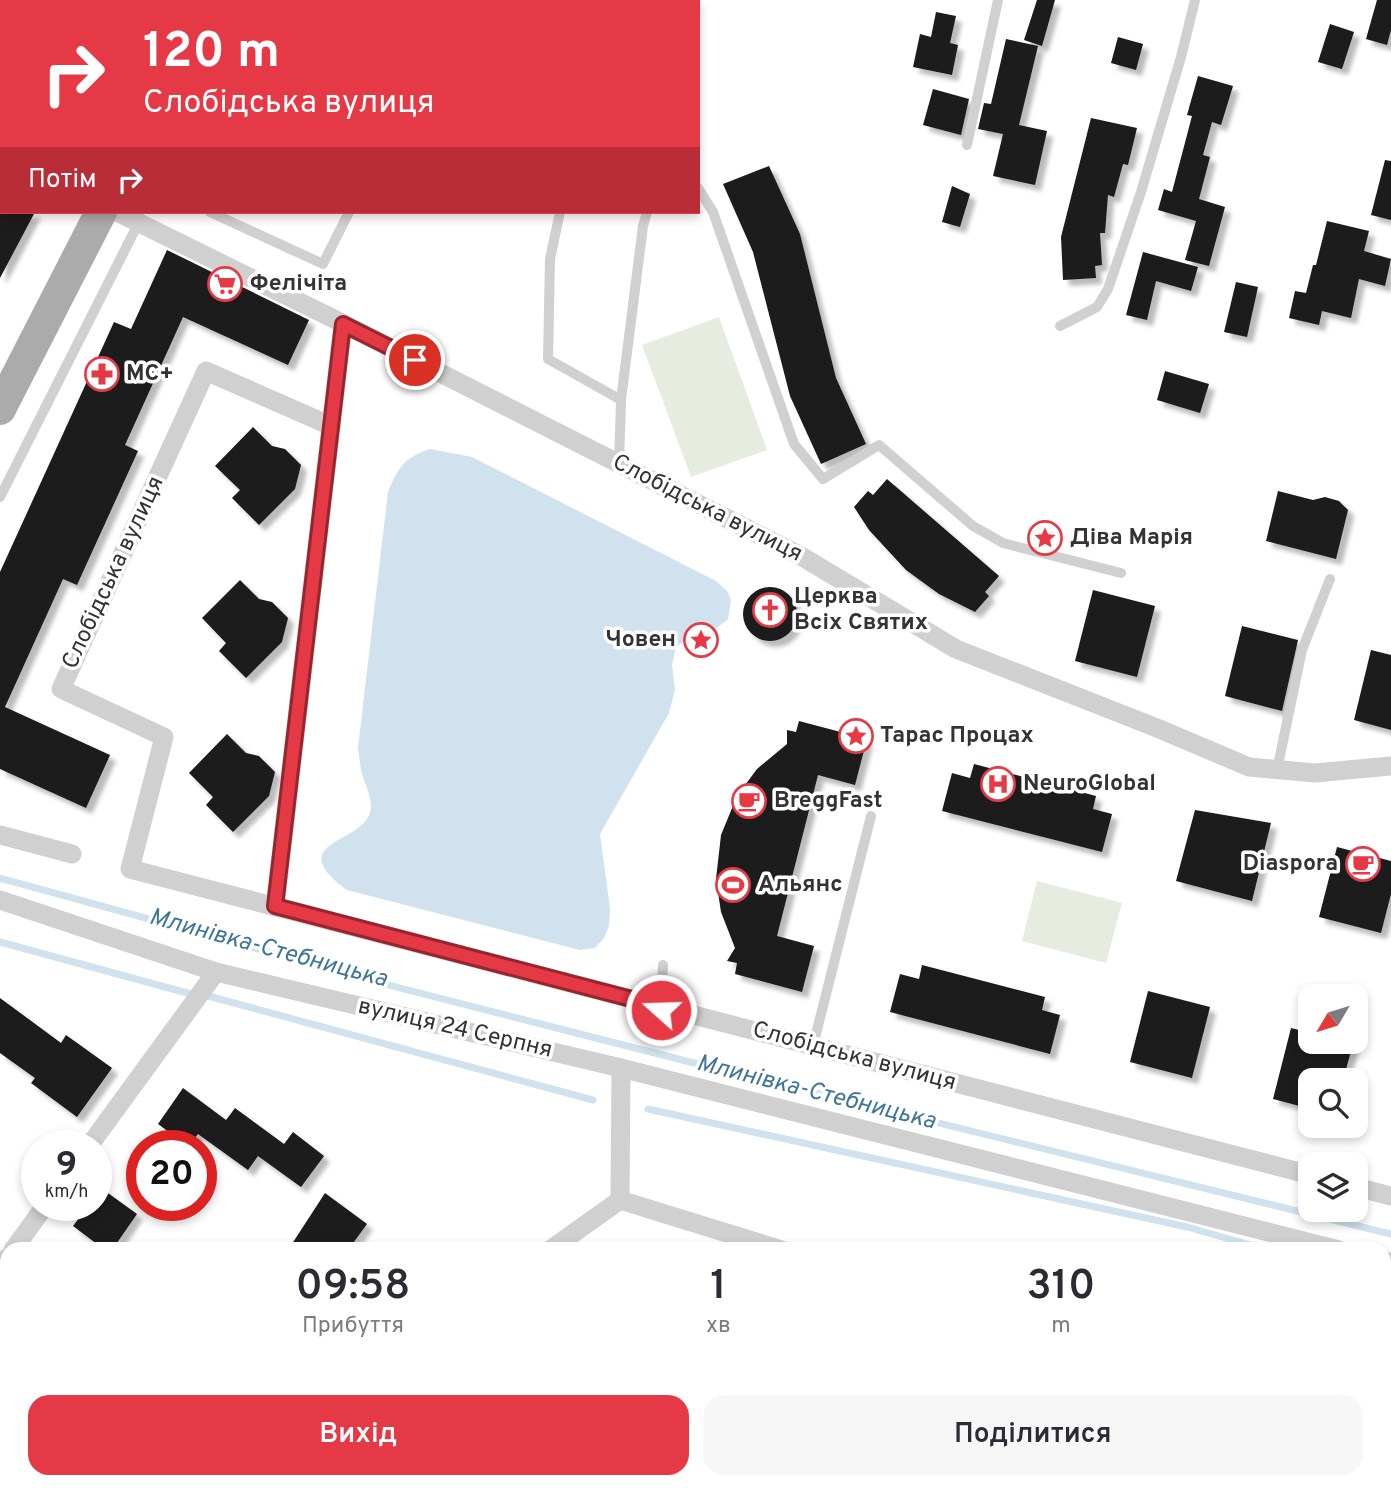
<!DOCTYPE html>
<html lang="uk">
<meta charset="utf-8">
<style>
:root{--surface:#fff;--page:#f7f7f7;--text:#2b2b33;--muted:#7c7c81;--accent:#e63946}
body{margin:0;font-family:Overpass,sans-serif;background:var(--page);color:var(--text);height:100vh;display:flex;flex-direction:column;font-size:26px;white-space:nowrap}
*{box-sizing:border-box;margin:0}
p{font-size:23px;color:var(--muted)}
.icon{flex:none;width:38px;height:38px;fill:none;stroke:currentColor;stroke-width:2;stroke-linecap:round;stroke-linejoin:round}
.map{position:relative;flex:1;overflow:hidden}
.drawer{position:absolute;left:0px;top:1242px;width:1391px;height:247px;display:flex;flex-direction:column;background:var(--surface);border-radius:21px 21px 0 0;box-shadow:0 4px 10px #0003}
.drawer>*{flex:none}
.guide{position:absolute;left:0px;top:0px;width:700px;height:214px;box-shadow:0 4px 10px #0003;background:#e63946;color:#fff;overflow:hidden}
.needle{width:46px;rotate:232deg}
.fabs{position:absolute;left:1298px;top:984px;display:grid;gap:14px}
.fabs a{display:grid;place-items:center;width:70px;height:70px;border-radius:14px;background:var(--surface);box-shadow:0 4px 10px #0003;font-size:35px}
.speed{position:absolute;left:21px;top:1130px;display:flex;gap:14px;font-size:35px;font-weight:700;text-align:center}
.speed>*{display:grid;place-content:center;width:91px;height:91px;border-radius:50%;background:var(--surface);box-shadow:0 4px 10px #0003;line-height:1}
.speed small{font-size:18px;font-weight:400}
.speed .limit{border:10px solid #d22;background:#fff;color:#111}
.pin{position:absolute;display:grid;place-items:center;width:60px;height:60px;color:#fff;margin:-30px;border:4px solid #fff;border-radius:50%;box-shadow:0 2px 7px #0007}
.me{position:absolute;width:77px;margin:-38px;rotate:290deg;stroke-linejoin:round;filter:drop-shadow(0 0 5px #0008)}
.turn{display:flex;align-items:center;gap:24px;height:147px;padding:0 28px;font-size:32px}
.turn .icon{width:91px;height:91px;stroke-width:2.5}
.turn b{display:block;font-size:49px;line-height:60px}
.then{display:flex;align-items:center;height:66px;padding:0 28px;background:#0003;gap:14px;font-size:26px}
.eta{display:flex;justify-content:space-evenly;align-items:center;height:119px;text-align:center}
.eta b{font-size:42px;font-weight:600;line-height:49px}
.primary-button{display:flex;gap:14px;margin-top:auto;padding:14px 28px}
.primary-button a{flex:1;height:80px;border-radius:21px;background:var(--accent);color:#fff;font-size:28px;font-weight:600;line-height:80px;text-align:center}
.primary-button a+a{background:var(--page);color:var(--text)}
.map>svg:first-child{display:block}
.green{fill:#e6ecdf}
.water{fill:#cfe2ee}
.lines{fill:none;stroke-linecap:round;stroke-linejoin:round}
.stream{stroke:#cfe2ee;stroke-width:7}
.building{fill:#1a1a1a;filter:url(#shadow)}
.service{stroke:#d0d0d0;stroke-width:10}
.minor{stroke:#d0d0d0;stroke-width:19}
.primary{stroke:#ababab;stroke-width:32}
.route-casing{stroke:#96252e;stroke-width:18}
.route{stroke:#e63946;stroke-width:12}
.labels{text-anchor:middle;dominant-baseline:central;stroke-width:7;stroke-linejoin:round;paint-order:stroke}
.poi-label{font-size:23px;font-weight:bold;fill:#333;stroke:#fff;text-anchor:start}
.street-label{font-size:23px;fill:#333;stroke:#fff}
.water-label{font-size:24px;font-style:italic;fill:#3f7597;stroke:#fff}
</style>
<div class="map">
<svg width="1391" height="1488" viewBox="0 0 1391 1488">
<defs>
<filter id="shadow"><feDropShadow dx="6" dy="6" stdDeviation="2" flood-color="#0004"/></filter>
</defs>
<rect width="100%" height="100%" fill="#fff"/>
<g class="green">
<path d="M719,317L767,450L691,477L642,345Z"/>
<path d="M1037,881L1122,903L1106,963L1022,941Z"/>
</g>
<path class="water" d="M430,449L472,457L716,581L727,591L731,600L728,619L713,631L686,640L676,647L672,665L675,690L669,713L600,834L610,909L609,926L604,938L595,948L580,950L347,890C282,842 360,844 370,813C374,799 364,783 361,770C360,763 359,755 358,748L388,492C398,468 404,457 430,449Z"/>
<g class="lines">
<g class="stream">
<path d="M0,878L400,988L690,1062L1391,1234"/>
<path d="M0,942L191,994"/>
<path d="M208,996L593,1100"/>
<path d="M648,1109L1187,1227L1268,1250"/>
<path d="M1384,1281L1391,1283"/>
</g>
</g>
<g class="building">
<path d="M1037,0H1055L1042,46L1024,40Z"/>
<path d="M1377,0H1391V30L1387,45L1366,39Z"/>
<path d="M936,12L956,16L950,43L958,45L952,75L913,67L920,34L931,37Z"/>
<path d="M1330,24L1354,32L1342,69L1318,62Z"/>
<path d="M1118,37L1143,44L1136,70L1111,63Z"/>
<path d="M1006,39L1038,46L1019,125L1047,131L1035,185L993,176L1003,134L978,129L984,103L991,104Z"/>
<path d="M1198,76L1233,86L1221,125L1212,122L1203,155L1210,157L1199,199L1225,207L1209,266L1185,260L1196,221L1158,210L1164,189L1172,192L1192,116L1187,115Z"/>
<path d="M933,89L969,99L961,135L923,125Z"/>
<path d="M1091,118L1137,128L1128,165L1123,164L1114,197L1108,195L1105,233H1100L1102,265L1095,266L1096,278L1063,280L1061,237Z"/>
<path d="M1385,160L1391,161V220L1371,215Z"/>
<path d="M769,166L800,234L836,378L866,444L821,464L790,396L753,252L723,184Z"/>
<path d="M952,186L970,194L960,227L942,222Z"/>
<path d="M0,212H35L0,278Z"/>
<path d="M1327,221L1369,231L1364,251L1391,259L1385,286L1359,279L1351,318L1322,311L1319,325L1289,318L1295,291L1306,293L1313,265H1316Z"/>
<path d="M167,250L309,320L288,365L183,317L125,445L138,451L77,585L63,579L5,707L110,755L86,808L0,769V572L114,322L131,329Z"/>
<path d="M1143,252L1198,267L1191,291L1156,281L1147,320L1126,315Z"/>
<path d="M1236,282L1258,287L1247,337L1224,332Z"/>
<path d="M1165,371L1209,384L1200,413L1157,400Z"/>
<path d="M253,427L272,446L285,449L301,465L295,489L259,525L232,498L240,490L215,466Z"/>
<path d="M887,479L999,576L985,592L989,596L975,612L939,594L906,570L869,530L854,507L868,491L873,495Z"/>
<path d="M1278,491L1313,500L1325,497L1339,501L1348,510L1336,559L1266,541Z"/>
<path d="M240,580L259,599L272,602L288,618L282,642L246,678L219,651L226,643L202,618Z"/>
<circle cx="770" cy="614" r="27"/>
<path d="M1093,590L1155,606L1137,677L1075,661Z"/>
<path d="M1242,626L1298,640L1282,711L1225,696Z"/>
<path d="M1371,650L1391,655V730L1354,720Z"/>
<path d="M799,721L867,739L855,785L818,775L777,936L814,946L802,992L735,974L737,963L727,961L735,948L721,912L716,879L721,835L737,796L757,769L787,744V730L796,732Z"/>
<path d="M227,734L246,753L259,756L275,772L269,796L233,832L206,805L213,797L189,773Z"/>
<path d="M974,764L1096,796L1093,809L1112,814L1102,852L942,811L952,773L970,778Z"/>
<path d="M1195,810L1271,823L1252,901L1176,881Z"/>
<path d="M1337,847L1391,861V894L1381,933L1319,917Z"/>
<path d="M922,965L1045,997L1042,1010L1060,1015L1050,1054L890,1012L900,974L919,979Z"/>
<path d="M1148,991L1210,1007L1192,1078L1130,1062Z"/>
<path d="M0,998L61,1043L66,1035L112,1068L77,1117L31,1083L35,1078L0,1053Z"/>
<path d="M1291,1028L1311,1033V1041H1343L1353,1044L1343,1080H1311V1109L1273,1099Z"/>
<path d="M183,1088L226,1120L235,1108L284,1144L293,1132L324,1156L301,1187L258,1156L248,1170L198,1134L188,1146L158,1124Z"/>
<path d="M101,1188L137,1214L112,1250H105L73,1226L88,1206H96V1195Z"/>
<path d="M325,1193L367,1224L348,1250H288Z"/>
</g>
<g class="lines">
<g class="service">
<path d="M453,2L454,0"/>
<path d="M967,145L998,0"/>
<path d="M698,188L713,212L794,444L823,479L879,445L973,526L1003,543L1121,573"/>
<path d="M210,212L323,264L349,212"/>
<path d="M560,212L550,259L548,359L621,400"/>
<path d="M1060,326L1097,307L1108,289L1141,192L1181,57L1195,0"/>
<path d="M619,464L621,400L643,226L647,212"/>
<path d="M0,497L139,222"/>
<path d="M1277,770L1302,650L1330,579"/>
<path d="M661,1010L663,965"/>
<path d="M813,1046L871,816"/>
</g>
<g class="minor">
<path d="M117,212L330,317L801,556L956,649L1157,728L1249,767L1315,773L1391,766"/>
<path d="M331,426L206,371L61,689L164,737L130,869L1311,1175"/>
<path d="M0,835L72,854"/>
<path d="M0,900L216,972L621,1068L620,1200L782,1250"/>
<path d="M275,907L343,324"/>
<path d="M621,1068L1339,1250"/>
<path d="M89,1146L216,972"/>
<path d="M1356,1187L1391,1196"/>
<path d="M13,1250L45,1206"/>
<path d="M550,1250L620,1200"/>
<path d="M1384,1261L1391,1263"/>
<path d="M0,1268L7,1258"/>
<path d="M1384,1437L1391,1439"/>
<path d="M332,1488L337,1482"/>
<path d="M1078,1488L1080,1482"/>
</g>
<g class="primary">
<path d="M209,2L210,0"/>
<path d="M0,409L101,212"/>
</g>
</g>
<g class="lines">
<g class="route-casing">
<path id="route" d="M415,360L343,324L275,906L662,1007L661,1010"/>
</g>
<use href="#route" class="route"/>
</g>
<defs>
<g id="supermarket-ring" transform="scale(1.75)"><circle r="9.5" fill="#fff" stroke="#e63946" stroke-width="1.5"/><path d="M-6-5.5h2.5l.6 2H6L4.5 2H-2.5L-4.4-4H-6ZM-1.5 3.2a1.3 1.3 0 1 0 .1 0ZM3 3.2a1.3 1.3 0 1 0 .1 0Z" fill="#e63946"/></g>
<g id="pharmacy-ring" transform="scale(1.75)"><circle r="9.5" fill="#fff" stroke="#e63946" stroke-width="1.5"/><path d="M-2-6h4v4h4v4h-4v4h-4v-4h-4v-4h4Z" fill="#e63946"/></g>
<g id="sight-ring" transform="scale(1.75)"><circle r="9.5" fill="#fff" stroke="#e63946" stroke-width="1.5"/><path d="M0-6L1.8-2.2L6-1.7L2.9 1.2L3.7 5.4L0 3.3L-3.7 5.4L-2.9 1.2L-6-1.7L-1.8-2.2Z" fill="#e63946"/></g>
<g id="church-ring" transform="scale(1.75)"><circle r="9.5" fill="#fff" stroke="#e63946" stroke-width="1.5"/><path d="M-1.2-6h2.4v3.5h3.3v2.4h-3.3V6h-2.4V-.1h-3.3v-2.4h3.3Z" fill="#e63946"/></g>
<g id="hospital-ring" transform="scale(1.75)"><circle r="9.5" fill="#fff" stroke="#e63946" stroke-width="1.5"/><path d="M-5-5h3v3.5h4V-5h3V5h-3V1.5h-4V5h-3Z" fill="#e63946"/></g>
<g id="cafe-ring" transform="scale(1.75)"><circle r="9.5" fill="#fff" stroke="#e63946" stroke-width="1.5"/><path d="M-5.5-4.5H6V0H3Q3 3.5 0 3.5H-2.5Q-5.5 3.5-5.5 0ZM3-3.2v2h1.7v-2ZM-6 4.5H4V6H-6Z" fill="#e63946"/></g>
<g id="stadium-ring" transform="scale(1.75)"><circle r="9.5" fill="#fff" stroke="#e63946" stroke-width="1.5"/><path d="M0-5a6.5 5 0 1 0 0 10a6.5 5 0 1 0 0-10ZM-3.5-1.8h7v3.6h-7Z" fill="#e63946"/></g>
</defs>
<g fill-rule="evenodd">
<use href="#supermarket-ring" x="225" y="284"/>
<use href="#pharmacy-ring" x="102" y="374"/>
<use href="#sight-ring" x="1045" y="538"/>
<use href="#church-ring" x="770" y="610"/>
<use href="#sight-ring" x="701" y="640"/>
<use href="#sight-ring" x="856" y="736"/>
<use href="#hospital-ring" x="998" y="784"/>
<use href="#cafe-ring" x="749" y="801"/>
<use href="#cafe-ring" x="1363" y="864"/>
<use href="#stadium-ring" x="733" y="885"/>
</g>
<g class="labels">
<g class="poi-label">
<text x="250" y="284">Фелічіта</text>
<text x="126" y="374">МС+</text>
<text x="1070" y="538">Діва Марія</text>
<text x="794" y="597">Церква<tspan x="794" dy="26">Всіх Святих</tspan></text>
<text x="676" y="640" text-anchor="end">Човен</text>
<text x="880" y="736">Тарас Процах</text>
<text x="1023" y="784">NeuroGlobal</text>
<text x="774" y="801">BreggFast</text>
<text x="1338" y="864" text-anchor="end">Diaspora</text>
<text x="758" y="885">Альянс</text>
</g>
<g class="street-label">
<text transform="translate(707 509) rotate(27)">Слобідська вулиця</text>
<text transform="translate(114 573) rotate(-65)">Слобідська вулиця</text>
<text transform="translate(455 1029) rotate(13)">вулиця 24 Серпня</text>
<text transform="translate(854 1057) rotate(15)">Слобідська вулиця</text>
</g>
<g class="water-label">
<text transform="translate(268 949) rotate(15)">Млинівка-Стебницька</text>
<text transform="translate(816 1093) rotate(14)">Млинівка-Стебницька</text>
</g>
</g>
</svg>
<div class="fabs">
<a><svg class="needle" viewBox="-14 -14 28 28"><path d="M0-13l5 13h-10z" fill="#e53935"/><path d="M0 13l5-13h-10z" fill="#7c7c81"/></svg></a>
<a><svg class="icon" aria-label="search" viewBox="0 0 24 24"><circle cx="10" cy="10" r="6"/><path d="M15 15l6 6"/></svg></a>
<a><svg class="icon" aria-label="layers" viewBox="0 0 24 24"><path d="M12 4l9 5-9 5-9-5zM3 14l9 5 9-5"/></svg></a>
</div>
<div class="speed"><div>9<small>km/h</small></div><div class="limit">20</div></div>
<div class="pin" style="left:415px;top:360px;background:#d93025"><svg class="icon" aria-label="arrive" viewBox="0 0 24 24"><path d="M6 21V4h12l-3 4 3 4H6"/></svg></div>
<svg class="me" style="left:661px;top:1010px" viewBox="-20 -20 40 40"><circle r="17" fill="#e63946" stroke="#fff" stroke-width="3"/><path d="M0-11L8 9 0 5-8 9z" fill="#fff"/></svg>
<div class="guide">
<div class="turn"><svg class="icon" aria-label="right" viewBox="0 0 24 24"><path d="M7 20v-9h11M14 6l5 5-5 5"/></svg><div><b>120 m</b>Слобідська вулиця</div></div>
<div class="then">Потім<svg class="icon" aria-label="right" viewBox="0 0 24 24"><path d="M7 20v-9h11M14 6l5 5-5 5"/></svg></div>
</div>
<section class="drawer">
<div class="eta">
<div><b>09:58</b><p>Прибуття</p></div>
<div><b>1</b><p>хв</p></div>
<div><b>310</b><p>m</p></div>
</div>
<div class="primary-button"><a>Вихід</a><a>Поділитися</a></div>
</section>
</div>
